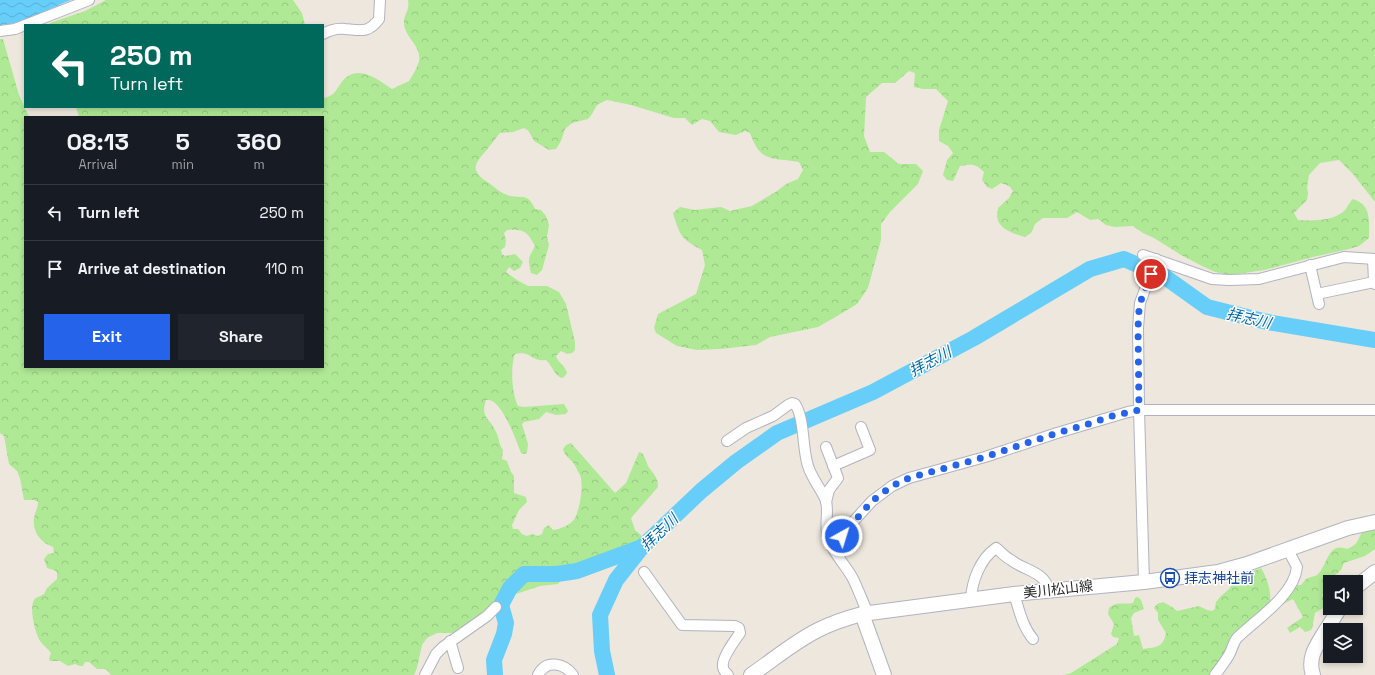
<!DOCTYPE html>
<meta charset="utf-8">
<style>
:root{--surface:#171b24;--page:#20242c;--text:#f1f3f6;--muted:#9ea1a6;--line:#363941;--accent:#2563eb}
body{margin:0;font-family:"Space Grotesk","Noto Sans JP",sans-serif;background:var(--page);color:var(--text);height:100vh;display:flex;flex-direction:column;font-size:15px;white-space:nowrap}
*{box-sizing:border-box;margin:0}
p{font-size:13px;color:var(--muted)}
.icon{flex:none;width:22px;height:22px;fill:none;stroke:currentColor;stroke-width:2;stroke-linecap:round;stroke-linejoin:round}
.map{position:relative;flex:1;overflow:hidden}
.drawer{position:absolute;left:24px;top:116px;width:300px;height:252px;display:flex;flex-direction:column;background:var(--surface);border-radius:0px;box-shadow:0 2px 6px #0003}
.drawer>*{flex:none}
.banner{position:absolute;left:24px;top:24px;width:300px;height:84px;border-radius:0px;box-shadow:0 2px 6px #0003;background:#00695c;color:#fff;overflow:hidden}
.controls{position:absolute;left:1323px;top:575px;display:grid;gap:8px}
.controls a{display:grid;place-items:center;width:40px;height:40px;border-radius:0px;background:var(--surface);box-shadow:0 2px 6px #0003;font-size:20px}
.pin{position:absolute;display:grid;place-items:center;width:34px;height:34px;color:#fff;margin:-17px;border:2px solid #fff;border-radius:50%;box-shadow:0 1px 4px #0007}
.me{position:absolute;width:44px;margin:-22px;rotate:39deg;stroke-linejoin:round;filter:drop-shadow(0 0 3px #0008)}
.turn{display:flex;align-items:center;gap:14px;height:84px;padding:0 20px;font-size:18px}
.turn .icon{width:52px;height:52px;stroke-width:2.5}
.turn b{display:block;font-size:28px;line-height:34px}
.eta{display:flex;justify-content:space-evenly;align-items:center;height:68px;text-align:center}
.eta b{font-size:24px;font-weight:800;line-height:28px}
.cta{display:flex;gap:8px;margin-top:auto;padding:8px 20px}
.cta a{flex:1;height:46px;border-radius:0px;background:var(--accent);color:#fff;font-size:16px;font-weight:800;line-height:46px;text-align:center}
.cta a+a{background:var(--page);color:var(--text)}
ul{padding:0;list-style:none}
li{display:flex;align-items:center;gap:12px;height:56px;padding:0 20px;border-top:1px solid var(--line)}
li div{flex:1}
li b{display:block;font-size:15px}
li em{font-style:normal}
.map>svg:first-child{display:block}
.forest{fill:url(#forest-crowns)}
.water{fill:url(#water-waves)}
.lines{fill:none;stroke-linecap:round;stroke-linejoin:round}
.river{stroke:#67cdf9;stroke-width:16}
.street-casing{stroke:#b1b3c0;stroke-width:12}
.secondary-casing{stroke:#b1b3c0;stroke-width:16}
.street{stroke:#fff;stroke-width:10}
.secondary{stroke:#fff;stroke-width:14}
.route{stroke:#2563eb;stroke-width:7;stroke-dasharray:0 12.6}
.labels{text-anchor:middle;dominant-baseline:central;stroke-width:3;stroke-linejoin:round;paint-order:stroke}
.transit-label{font-size:14px;fill:#164399;stroke:#fff;text-anchor:start}
.street-label{font-size:14px;fill:#2b2b2b;stroke:#fff}
.water-label{font-size:15px;font-style:italic;fill:#026aa9;stroke:#fff}
</style>
<div class="map">
<svg width="1375" height="675" viewBox="0 0 1375 675">
<defs>
<pattern id="forest-crowns" width="20" height="18" patternUnits="userSpaceOnUse"><rect width="20" height="18" fill="#afe995"/><path d="M2 6a3 3 0 1 1 6 0M12 15a3 3 0 1 1 6 0" fill="none" stroke="#97c881"/></pattern>
<pattern id="water-waves" width="16" height="10" patternUnits="userSpaceOnUse"><rect width="16" height="10" fill="#67cdf9"/><path d="M0 5q4-4 8 0t8 0" fill="none" stroke="#5ab0d6"/></pattern>
</defs>
<rect width="100%" height="100%" fill="#eee7dd"/>
<g class="forest">
<path d="M106,0H293L302,13L305,25H50V23L85,11Z"/>
<path d="M408,0H1375V202L1353,174L1339,160L1320,163L1309,175L1307,187L1308,193L1307,200L1294,213L1298,220C1313,221 1331,221 1343,212C1347,209 1349,202 1353,199C1372,205 1369,221 1369,238L1359,246L1349,249L1313,257L1264,270L1231,275L1215,272L1202,266L1181,255L1154,238L1143,233L1133,226L1115,227L1106,225L1098,219L1090,220L1077,212L1067,218H1043L1035,224L1031,233L1025,237C1015,234 999,230 997,217C997,215 998,210 998,208L1009,198L1013,191L1009,186L1001,183L992,189L987,187L982,180L984,172C975,163 971,164 960,166L953,181L947,180L943,175L947,160L953,153L948,146L939,141V130L948,101L936,89H923L914,87L915,73L909,71L895,83H882L866,97L864,136L870,152H884L899,164H916L923,171L918,184L890,212L881,224V240L868,288L857,304L844,312L818,327L770,337L756,345L720,349L697,350L677,346L656,333L654,328L658,314L696,294L705,265L702,250C681,239 680,236 673,213L680,207L695,210L721,207L730,211L743,208L752,206L777,191L786,184L798,179L803,170L799,162C772,157 761,164 750,133L745,131L736,135L719,132L710,121L702,119L692,125L685,118H674L631,105L607,100L597,105L592,114L588,119L572,123L565,129L561,141L556,149L549,150L534,141L528,130L524,128L513,132L500,133C495,139 490,146 485,152C472,166 472,172 489,183C494,187 501,193 507,195C521,200 527,191 535,209L541,210L546,216L549,225L547,237L549,245L542,270L537,275L531,273C527,257 529,258 535,246C527,231 524,229 507,230L504,233L506,240L505,247L501,250L502,254L505,256L515,254L523,262L520,268L514,271L509,267L506,272L517,280L528,286H547L559,292L566,304L575,342V350L572,353L567,354L561,351L556,356C558,363 565,365 567,373L564,377L561,378C553,373 553,367 546,360C531,362 531,350 515,354C510,367 512,394 518,406L524,407L564,404L568,411L566,414L556,415L546,412L539,419L524,422L522,424L528,444L527,453L524,454L521,453C516,440 504,407 492,401C491,400 486,400 486,400C480,419 490,417 496,432C499,438 499,444 503,450L502,459L507,461L511,472L514,476V493L526,497L527,502L519,510L512,525L513,529H518L522,534L527,536L532,534L538,536L542,534L544,528L549,525L553,530C561,529 571,525 575,518C580,508 584,485 580,475C578,472 576,467 574,464C570,458 565,457 563,449L566,445L571,443L615,493L626,483L639,452L642,453C645,457 646,461 648,466C653,474 658,476 658,487L631,518L635,530L641,535L642,540L639,544L576,569C563,572 565,575 558,584L540,586L513,595L498,602L474,621L453,633H437L427,638L422,645L417,668L414,675H111L106,669H97L89,662H85L83,666H80L75,664L68,666L60,661H50L49,659L51,653C47,648 43,645 40,641C35,633 29,608 34,600C36,597 41,596 44,594L47,588L57,579V572L54,570L47,568L44,559L48,554L54,553L53,547C41,543 32,532 34,518C35,512 38,508 38,502L34,500H24L20,478L17,471L9,464L4,436L0,433V39H3L19,95L29,117H25V367H323V117H79L76,107H323V98C334,96 335,92 341,83C356,62 377,79 392,89L409,81C413,75 417,68 419,61C422,45 403,37 404,21C405,13 410,9 408,0Z"/>
<path d="M1375,526V549L1365,556L1344,563L1341,570L1335,575L1322,595L1326,604L1325,607L1315,613L1312,629L1309,631L1305,632L1300,627L1290,633L1287,628L1303,617L1293,599L1285,603L1283,600L1295,585H1301C1303,583 1304,581 1305,580C1308,577 1313,577 1317,575C1328,566 1327,541 1347,549C1362,543 1356,537 1365,530C1368,528 1372,527 1375,526Z"/>
<path d="M1261,568C1267,577 1272,593 1270,604L1213,675H1063L1071,673L1117,644L1119,638L1113,637L1111,634L1114,624L1108,614L1109,608C1118,601 1122,605 1133,603L1135,598L1138,597L1141,600L1144,609L1134,613L1131,618L1134,636L1139,635L1143,649C1156,647 1163,648 1166,633L1158,620V613L1154,608L1157,604L1163,602L1172,607L1177,611L1199,606L1207,610L1212,611L1215,609L1216,602L1221,596L1229,589L1236,579Z"/>
</g>
<path class="water" d="M0,0H71C51,8 21,25 0,25Z"/>
<g class="lines">
<g class="river">
<path d="M495,675L494,660L504,634L506,623L501,605L510,588L524,574H557L577,571L642,547"/>
<path d="M607,675L602,651L600,615L616,580L642,547L701,491L736,462L777,433L873,392L974,338L1090,269L1124,259L1165,277L1207,307L1267,322L1375,340"/>
</g>
<g class="street-casing">
<g id="street">
<path d="M0,31L15,29L89,0"/>
<path d="M323,34C330,30 337,28 345,29C360,30 368,34 379,19L380,0"/>
<path d="M1143,255L1212,279L1229,280L1259,279L1344,257L1375,259"/>
<path d="M1373,259L1374,282L1375,284"/>
<path d="M1310,265L1319,304"/>
<path d="M1317,294L1374,282"/>
<path d="M727,441L746,428L773,416L788,405L792,403L795,404C805,419 802,448 808,466C812,479 822,490 826,501C829,513 824,526 828,538C833,553 844,563 852,577C858,588 862,601 868,613"/>
<path d="M826,447L838,478L829,490L826,502"/>
<path d="M833,466L870,450L861,427"/>
<path d="M833,548L852,523L872,501L892,486L909,478L985,457L1057,433L1128,412L1139,410H1375"/>
<path d="M644,572L682,625L735,626L739,628L740,633C735,640 721,659 723,667C723,670 726,673 728,675"/>
<path d="M1144,582L1139,410L1138,328L1140,303L1156,259"/>
<path d="M1014,594C1019,609 1022,626 1033,639"/>
<path d="M971,599C972,581 980,559 996,548C1001,552 1005,557 1011,560C1025,571 1044,571 1049,590"/>
<path d="M450,641L458,668"/>
<path d="M425,675L436,654L443,647L487,616L496,607"/>
<path d="M538,675C546,659 564,663 573,675"/>
<path d="M1215,675C1220,668 1225,662 1229,655C1232,650 1233,643 1237,638C1256,619 1294,596 1297,567L1288,550"/>
</g>
</g>
<g class="secondary-casing">
<g id="secondary">
<path d="M1356,587L1375,572"/>
<path d="M862,614L884,675"/>
<path d="M751,675C773,660 794,642 818,630C832,623 847,618 862,614L1014,594L1144,582L1218,572L1247,564L1348,528L1375,522"/>
<path d="M1313,675C1307,657 1317,645 1326,630C1331,623 1335,615 1340,608"/>
</g>
</g>
<use href="#street" class="street"/>
<use href="#secondary" class="secondary"/>
</g>
<g class="lines">
<path class="route" d="M842,536L872,501L892,486L909,478L985,457L1057,433L1092,423L1112,416L1139,410L1138,328L1139,310L1140,303L1151,274"/>
</g>
<defs>
<g id="bus-ring" transform="scale(1)"><circle r="9.5" fill="#fff" stroke="#1a4fb4" stroke-width="1.5"/><path d="M-5-6H5V4H4V6H2V4H-2V6H-4V4H-5ZM-3.5-4V0h7V-4ZM-3.5 1.2v1.5H-2V1.2ZM2 1.2v1.5H3.5V1.2Z" fill="#1a4fb4"/></g>
</defs>
<g fill-rule="evenodd">
<use href="#bus-ring" x="1170" y="578"/>
</g>
<g class="labels">
<g class="transit-label">
<text x="1184" y="578">拝志神社前</text>
</g>
<g class="street-label">
<text transform="translate(1058 589) rotate(-6)">美川松山線</text>
</g>
<g class="water-label">
<text transform="translate(1249 318) rotate(13)">拝志川</text>
<text transform="translate(930 361) rotate(-28)">拝志川</text>
<text transform="translate(659 532) rotate(-44)">拝志川</text>
</g>
</g>
</svg>
<div class="controls">
<a><svg class="icon" aria-label="sound" viewBox="0 0 24 24"><path d="M4 9h4l5-4v14l-5-4H4zM17 9q2 3 0 6"/></svg></a>
<a><svg class="icon" aria-label="layers" viewBox="0 0 24 24"><path d="M12 4l9 5-9 5-9-5zM3 14l9 5 9-5"/></svg></a>
</div>
<div class="pin" style="left:1151px;top:274px;background:#d93025"><svg class="icon" aria-label="arrive" viewBox="0 0 24 24"><path d="M6 21V4h12l-3 4 3 4H6"/></svg></div>
<svg class="me" style="left:842px;top:536px" viewBox="-20 -20 40 40"><circle r="17" fill="#2563eb" stroke="#fff" stroke-width="3"/><path d="M0-11L8 9 0 5-8 9z" fill="#fff"/></svg>
<div class="banner">
<div class="turn"><svg class="icon" aria-label="left" viewBox="0 0 24 24"><path d="M17 20v-9H6M10 6l-5 5 5 5"/></svg><div><b>250 m</b>Turn left</div></div>
</div>
<section class="drawer">
<div class="eta">
<div><b>08:13</b><p>Arrival</p></div>
<div><b>5</b><p>min</p></div>
<div><b>360</b><p>m</p></div>
</div>
<ul>
<li><svg class="icon" aria-label="left" viewBox="0 0 24 24"><path d="M17 20v-9H6M10 6l-5 5 5 5"/></svg><div><b>Turn left</b></div><em>250 m</em></li>
<li><svg class="icon" aria-label="arrive" viewBox="0 0 24 24"><path d="M6 21V4h12l-3 4 3 4H6"/></svg><div><b>Arrive at destination</b></div><em>110 m</em></li>
</ul>
<div class="cta"><a>Exit</a><a>Share</a></div>
</section>
</div>
